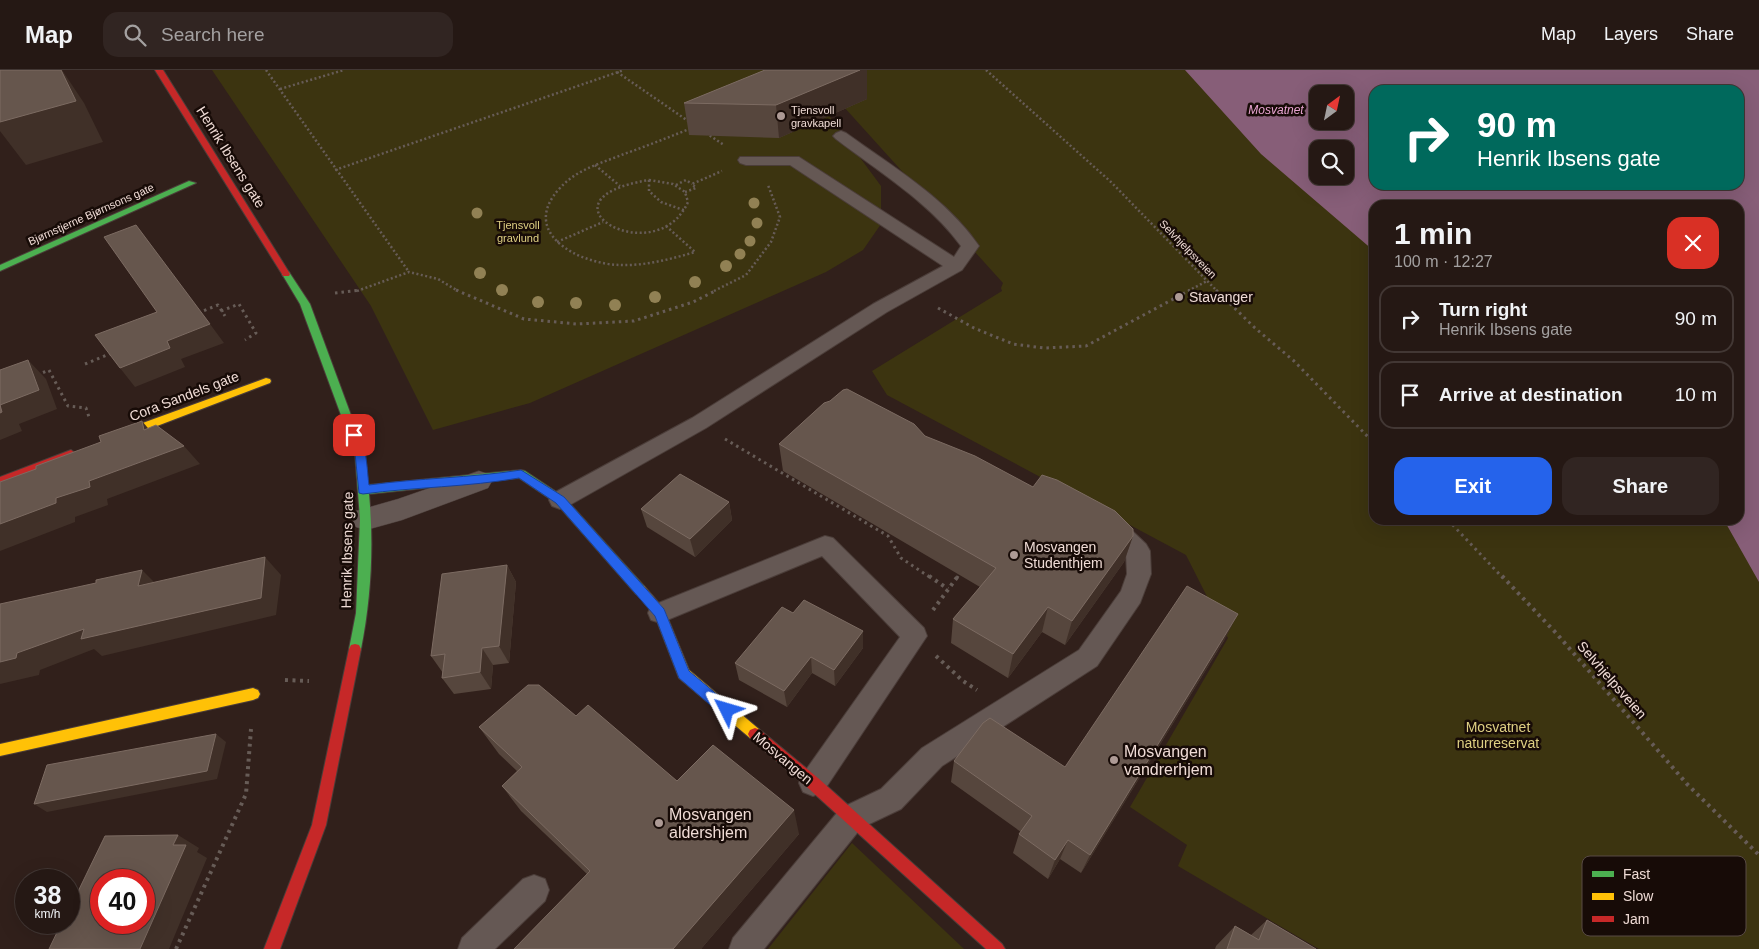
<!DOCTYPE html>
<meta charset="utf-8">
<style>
:root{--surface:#251814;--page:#312522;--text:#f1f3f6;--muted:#a3a0a0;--line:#423734;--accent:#2563eb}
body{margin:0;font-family:Arial,sans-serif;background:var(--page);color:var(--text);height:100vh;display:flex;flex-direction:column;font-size:19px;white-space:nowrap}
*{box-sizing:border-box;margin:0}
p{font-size:16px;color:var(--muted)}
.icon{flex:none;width:28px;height:28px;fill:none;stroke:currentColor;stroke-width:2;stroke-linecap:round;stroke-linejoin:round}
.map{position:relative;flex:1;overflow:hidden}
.drawer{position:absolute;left:1369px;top:130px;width:375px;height:325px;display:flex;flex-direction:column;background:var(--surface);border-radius:15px;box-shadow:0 5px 20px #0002,0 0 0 1px var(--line)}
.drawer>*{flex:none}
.banner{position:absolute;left:1369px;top:15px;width:375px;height:105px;border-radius:15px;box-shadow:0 5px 20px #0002,0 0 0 1px var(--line);background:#00695c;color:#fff;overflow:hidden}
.needle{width:32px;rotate:33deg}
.tools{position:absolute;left:1309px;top:15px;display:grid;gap:10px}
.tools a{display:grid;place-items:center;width:45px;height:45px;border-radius:10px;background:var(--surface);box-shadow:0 5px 20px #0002,0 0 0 1px var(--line);font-size:25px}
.speed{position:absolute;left:15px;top:799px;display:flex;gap:10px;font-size:25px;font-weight:700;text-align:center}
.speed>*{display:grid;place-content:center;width:65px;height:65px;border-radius:50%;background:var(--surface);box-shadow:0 5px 20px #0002,0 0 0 1px var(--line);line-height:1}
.speed small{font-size:12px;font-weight:400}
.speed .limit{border:8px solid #d22;background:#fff;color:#111}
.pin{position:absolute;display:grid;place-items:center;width:42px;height:42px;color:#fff;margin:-21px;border-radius:10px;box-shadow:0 2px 8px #0006}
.me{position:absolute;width:55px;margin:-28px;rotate:310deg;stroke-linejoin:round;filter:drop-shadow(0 0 4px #0008)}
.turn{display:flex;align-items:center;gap:18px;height:105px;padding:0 25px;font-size:22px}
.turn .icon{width:65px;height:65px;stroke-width:2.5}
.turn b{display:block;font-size:35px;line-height:42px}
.round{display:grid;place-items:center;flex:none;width:52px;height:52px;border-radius:15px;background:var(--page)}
.headline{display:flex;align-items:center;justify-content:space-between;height:85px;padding:0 25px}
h1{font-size:30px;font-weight:600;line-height:38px}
.action{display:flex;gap:10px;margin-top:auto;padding:10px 25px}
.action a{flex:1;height:58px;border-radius:15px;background:var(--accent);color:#fff;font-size:20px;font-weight:600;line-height:58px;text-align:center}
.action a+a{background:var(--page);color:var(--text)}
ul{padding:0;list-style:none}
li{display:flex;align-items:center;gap:15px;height:68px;margin:0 10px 8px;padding:0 15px;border:2px solid var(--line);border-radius:15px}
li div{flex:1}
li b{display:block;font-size:19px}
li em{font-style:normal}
header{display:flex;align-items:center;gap:30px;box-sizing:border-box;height:70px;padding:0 25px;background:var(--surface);border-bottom:1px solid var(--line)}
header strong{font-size:24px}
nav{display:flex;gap:28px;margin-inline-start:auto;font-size:18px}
.search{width:350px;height:45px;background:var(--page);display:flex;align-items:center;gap:12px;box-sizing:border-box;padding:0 18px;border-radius:15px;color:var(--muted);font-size:19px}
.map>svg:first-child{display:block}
.green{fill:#3c3410;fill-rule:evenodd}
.water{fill:#875e78;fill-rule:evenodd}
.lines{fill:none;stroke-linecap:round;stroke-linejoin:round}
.lane-casing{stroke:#4b3d39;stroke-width:2}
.street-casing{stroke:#4b3d39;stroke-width:1}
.fast-casing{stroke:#4b3d39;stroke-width:2}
.slow-casing{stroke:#4b3d39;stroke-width:2}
.jam-casing{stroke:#4b3d39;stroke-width:2}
.path-far2{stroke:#675c57;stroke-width:2.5;stroke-dasharray:2 2.5;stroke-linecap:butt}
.path-far1{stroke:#675c57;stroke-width:3;stroke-dasharray:2.5 4;stroke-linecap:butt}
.path{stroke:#675c57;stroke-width:4;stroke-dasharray:3 4.5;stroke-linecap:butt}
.lane{fill:#655854;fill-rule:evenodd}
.street{fill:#655854;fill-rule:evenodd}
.fast{fill:#4caf50;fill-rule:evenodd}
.slow{fill:#ffc107;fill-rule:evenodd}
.jam{fill:#c62828;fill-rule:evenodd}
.tree{fill:#918154}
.wall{fill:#56463d}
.shaded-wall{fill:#403028}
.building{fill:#66564d;stroke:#7c6b62;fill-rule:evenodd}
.route{fill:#2563eb;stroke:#184099}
.poi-dot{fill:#ad9a95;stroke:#170b07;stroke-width:2}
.labels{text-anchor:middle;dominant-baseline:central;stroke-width:5;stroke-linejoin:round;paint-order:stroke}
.far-poi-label{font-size:11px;fill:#f0dcd6;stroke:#170b07;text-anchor:start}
.far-street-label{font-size:11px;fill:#f0dcd6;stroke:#170b07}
.far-park-label{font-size:11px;fill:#dfd083;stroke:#170b07}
.far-water-label{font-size:12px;font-style:italic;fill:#eaa6d3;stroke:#170b07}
.street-label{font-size:14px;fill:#f0dcd6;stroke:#170b07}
.poi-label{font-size:14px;fill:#f0dcd6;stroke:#170b07;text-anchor:start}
.park-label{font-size:14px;fill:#dfd083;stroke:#170b07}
.near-poi-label{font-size:16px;fill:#f0dcd6;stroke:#170b07;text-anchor:start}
.key{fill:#170b07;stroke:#584a45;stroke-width:1}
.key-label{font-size:14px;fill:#f0dcd6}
</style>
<header>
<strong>Map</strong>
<div class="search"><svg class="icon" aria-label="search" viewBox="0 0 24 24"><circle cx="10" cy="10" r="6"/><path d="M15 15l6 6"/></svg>Search here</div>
<nav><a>Map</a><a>Layers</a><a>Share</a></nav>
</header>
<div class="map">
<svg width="1759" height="879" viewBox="0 0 1759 879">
<rect width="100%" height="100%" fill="#31201b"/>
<g class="green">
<path d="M212,0H1759V879H1319L1178,796L1187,775L1130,737L1228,568L1186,485L887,325L872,301L1002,221L1001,218L1003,213L844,37L796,1L881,116V154L863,180L826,202L530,333L433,360L371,236ZM1374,20H1739V115H1374ZM1318,24H1345V51H1318ZM1318,79H1345V106H1318ZM1374,135H1739V450H1374Z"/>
<path d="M852,773L964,879H768Z"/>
</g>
<path class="water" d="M1185,0H1759V512L1724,450H1739V135H1374V181L1261,84ZM1374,20H1739V115H1374ZM1318,24H1345V51H1318ZM1318,79H1345V106H1318Z"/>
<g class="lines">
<g class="lane-casing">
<g id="lane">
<path d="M841,61L846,63C893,97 946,128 979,176L962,200L887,242L706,358L568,436L560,439L552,436L549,430L552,424L692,348L873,234L943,196L790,95H746L740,93L738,90L740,87H799L954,187L961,176C929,132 879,102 836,69L833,66L836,63Z"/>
<path d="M1108,445L1124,453L1146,474L1150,481L1151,504L1140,533L1097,596L942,696L901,739L861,758L764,879H729L733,868L841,738L881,719L922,678L1079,580L1121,521L1127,504L1126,484C1118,475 1102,464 1097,454L1100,448Z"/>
<path d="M825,466L833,468L924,558L927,566L823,722L813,726L803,722L799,713L803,704L900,567L822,486L660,553L651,550L648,543L651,536Z"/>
<path d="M534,805L545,809L549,820L545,831L495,879H458L462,868L523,809Z"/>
</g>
</g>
<g class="street-casing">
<path id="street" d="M479,401L488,404L492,411L488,418L402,450L366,460L356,457L352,449L356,441L398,429Z"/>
</g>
<g class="fast-casing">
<g id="fast">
<path d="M189,111L196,113L0,201V195Z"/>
<path d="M286,201L289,202L310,234L365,383L368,415L521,400L525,401L564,427L644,516L646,520L644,524L640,525L636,524L556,433L519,408L369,424C374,475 371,529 361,579L359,583L355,584L351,583L349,579L356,543L360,449L355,383L300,234L282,204Z"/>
</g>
</g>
<g class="slow-casing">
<g id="slow">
<path d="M266,308L270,309L271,311L270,313L115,372L111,373L106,369L107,366Z"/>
<path d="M640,515L644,516L664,539L689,600L760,660L762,664L760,668L755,670L750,668L679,608L655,546L634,520L636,516Z"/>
<path d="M253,618L258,620L260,624L258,628L253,630L0,686V674Z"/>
</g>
</g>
<g class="jam-casing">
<g id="jam">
<path d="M155,0H163L290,204L289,206H283L282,204Z"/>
<path d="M71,380L76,384L75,387L0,415V407Z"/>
<path d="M355,574L359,575L361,579L326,755L280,879H264L312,755L349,579L351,575Z"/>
<path d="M755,658L760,660L818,708L1002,874L1005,879H986L808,718L750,668L748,664L750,660Z"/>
</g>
</g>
<g class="path-far2">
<path d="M266,0L409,202"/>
<path d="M986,0L1111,112L1217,221"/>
<path d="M617,2L691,53"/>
<path d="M280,19L344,0"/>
<path d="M706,63L724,75"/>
<path d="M595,95L620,116"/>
<path d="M335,100L624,0"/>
<path d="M649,110L673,114L685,122L688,132C656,204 527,130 649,110Z"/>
<path d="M649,110V121L661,132L686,141"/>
<path d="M676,115L686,110L692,114"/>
<path d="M685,122L696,118L692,114L722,101"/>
<path d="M666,156L695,182C671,189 645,196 620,195C579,194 518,163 560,118C577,99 602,93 624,84C647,76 669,67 692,58"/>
<path d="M557,172L603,152"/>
<path d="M357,221L409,202L438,209L458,221"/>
<path d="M714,221L746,205L771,172L780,147L768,115"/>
<path d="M1188,221L1207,211"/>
</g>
<g class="path-far1">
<path d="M456,220L524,249L577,254L634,251L693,232L717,220"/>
<path d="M1216,220L1255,258L1294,291L1374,373"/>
<path d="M335,223L361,220"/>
<path d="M938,238L974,258L1013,274L1044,278L1086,276L1190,220"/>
<path d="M221,241L239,234L256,263L245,270"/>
<path d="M198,243L218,235L225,246"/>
<path d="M85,294L112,283"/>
<path d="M37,305L49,300L68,336L86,338L89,347"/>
<path d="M725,369L888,466L901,488L931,508"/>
<path d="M1448,450L1503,508"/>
<path d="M957,508L958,506"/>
</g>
<g class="path">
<path d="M929,506L948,519"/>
<path d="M1502,506L1556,563L1687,714L1759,785"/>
<path d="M933,540L958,506"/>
<path d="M936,586L963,611L977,620"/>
<path d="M285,610L309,611"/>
<path d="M176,879L246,724L251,659"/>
</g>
<use href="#lane" class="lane"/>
<use href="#street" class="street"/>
<use href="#fast" class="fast"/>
<use href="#slow" class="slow"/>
<use href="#jam" class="jam"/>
</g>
<g class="tree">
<circle cx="754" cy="133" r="5.5"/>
<circle cx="477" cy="143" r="5.5"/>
<circle cx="757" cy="153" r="5.5"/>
<circle cx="750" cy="171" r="5.5"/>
<circle cx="740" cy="184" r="5.5"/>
<circle cx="726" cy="196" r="6"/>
<circle cx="480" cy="203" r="6"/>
<circle cx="695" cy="212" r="6"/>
<circle cx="502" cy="220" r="6"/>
<circle cx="655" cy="227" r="6"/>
<circle cx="538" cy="232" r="6"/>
<circle cx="576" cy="233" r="6"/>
<circle cx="615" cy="235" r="6"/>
</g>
<g class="wall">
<path d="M765,0H867V29L779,68L689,65L684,33Z"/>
<path d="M925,366L1033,417L1133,466L1124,492L1065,575L1042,562L1008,608L951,573L953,549L980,517L783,401L779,374Z"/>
<path d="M729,432L732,450L695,487L647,457L641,439Z"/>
<path d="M507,495L516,512L509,593L493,595L491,619L454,624L442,608L443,603L431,586Z"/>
<path d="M793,543L863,561V578L835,616L812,603L787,637L739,610L735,593Z"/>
<path d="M1225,569L1081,803L1060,789L1048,809L1013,783L1019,764L1021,762L951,712L954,691L1065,697Z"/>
<path d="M576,646L677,711L799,764L701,879H514L587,804L521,741L502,716L517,701L499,684L479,657Z"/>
<path d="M1267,850L1316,879H1215L1216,876L1235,856L1251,865Z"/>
</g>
<g class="shaded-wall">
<path d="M61,0H62L84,33L103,72L26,95L0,61V52Z"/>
<path d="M860,0H867V29L779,68L776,35Z"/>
<path d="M210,254L224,273L181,289L185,297L135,317L120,298L167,271Z"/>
<path d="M28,290L46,309L57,339L19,354L22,361L0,370V335Z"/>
<path d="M142,351L158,370L144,360Z"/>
<path d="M184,376L200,394L107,429L108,435L75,447V452L0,481V454L56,428L89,411Z"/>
<path d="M729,432L732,450L695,487L690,469Z"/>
<path d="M1133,466L1124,492L1065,575L1072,551Z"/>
<path d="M265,487L281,505L276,545L102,586L94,579L40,600L39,605L0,614V592L17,583Z"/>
<path d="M507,495L516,512L509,593L499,576Z"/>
<path d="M142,500L160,518L138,516Z"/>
<path d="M1048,537L1042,562L1008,608L1013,584Z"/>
<path d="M1238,544L1225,569L1081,803L1090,785Z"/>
<path d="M863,561V578L835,616L834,600Z"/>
<path d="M482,578L493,595L491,619L480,602Z"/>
<path d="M811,587L812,603L787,637L784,621Z"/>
<path d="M216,664L226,672L217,709L47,742L34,734Z"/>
<path d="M794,740L799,764L701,879H673Z"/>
<path d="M178,765L199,778L197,782L207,788L169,879H140L173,775Z"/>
<path d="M1068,770L1060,789L1048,809L1055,790Z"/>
</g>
<g class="building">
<path d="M0,0H61L76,31L0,52Z"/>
<path d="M765,0H860L776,35L684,33Z"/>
<path d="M136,155L210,254L167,271L170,278L120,298L95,265L157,242L104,167Z"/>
<path d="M28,290L39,320L0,335V300Z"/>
<path d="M847,319L914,354L925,366L975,386L1033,417L1042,405L1057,410L1115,441L1133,459V466L1072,551L1048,537L1013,584L953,549L996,498L779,374L824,333L830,331L843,320Z"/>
<path d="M0,335L2,342L0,343Z"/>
<path d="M142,351L144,360L156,355L184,376L89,411L90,417L56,428V433L0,454V412L36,399V396L101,372L99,366Z"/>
<path d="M680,404L729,432L690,469L641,439Z"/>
<path d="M265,487L261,528L81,569L84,559L17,583L16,588L0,592V534L96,513V510L142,500L138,516Z"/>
<path d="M507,495L499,576L482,578L480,602L442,608L445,584L431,586L442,504Z"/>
<path d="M1187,516L1238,544L1090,785L1068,770L1055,790L1019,764L1032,746L954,691L983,653L990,648L1065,697Z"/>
<path d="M804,530L863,561L834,600L811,587L784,621L735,593L782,537L793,543Z"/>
<path d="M528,615H539L576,646L588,635L677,711L713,675L794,740L673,879H514L590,801L502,716L522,697L479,657Z"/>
<path d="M216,664L207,701L34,734L47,695Z"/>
<path d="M178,765L173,775H186L140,879H49L62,852H69V840L105,766ZM101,810H144V852H101Z"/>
<path d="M1267,850L1316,879H1227L1235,856L1259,870Z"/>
</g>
<path class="route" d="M354,361C367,366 367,403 369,415C419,408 470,408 521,400L564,427L664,539L689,601L731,636L733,640L731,645L727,647L722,645L679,608L655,546L556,433L519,408C468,417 415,417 363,424L359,423L355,383L349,365Z"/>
<g class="poi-dot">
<circle cx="781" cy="46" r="5"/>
<circle cx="1179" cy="227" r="5"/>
<circle cx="1014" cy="485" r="5"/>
<circle cx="1114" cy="690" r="5"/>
<circle cx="659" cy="753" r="5"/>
</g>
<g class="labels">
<g class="far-poi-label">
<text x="791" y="40">Tjensvoll<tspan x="791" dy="13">gravkapell</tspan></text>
</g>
<g class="far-street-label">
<text transform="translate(91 144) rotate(-24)">Bjørnstjerne Bjørnsons gate</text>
<text transform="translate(1188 179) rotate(46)">Selvhjelpsveien</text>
</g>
<g class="far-park-label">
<text x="518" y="155">Tjensvoll<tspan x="518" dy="13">gravlund</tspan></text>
</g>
<g class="far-water-label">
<text x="1276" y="40">Mosvatnet</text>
</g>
<g class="street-label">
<text transform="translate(231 87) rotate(58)">Henrik Ibsens gate</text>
<text transform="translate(184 326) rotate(-21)">Cora Sandels gate</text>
<text transform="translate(347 480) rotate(-89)">Henrik Ibsens gate</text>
<text transform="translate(1612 610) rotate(49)">Selvhjelpsveien</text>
<text transform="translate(783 688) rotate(40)">Mosvangen</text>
</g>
<g class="poi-label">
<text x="1189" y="227">Stavanger</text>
<text x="1024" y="477">Mosvangen<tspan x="1024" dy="16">Studenthjem</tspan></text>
</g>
<g class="park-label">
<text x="1498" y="657">Mosvatnet<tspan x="1498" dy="16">naturreservat</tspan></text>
</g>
<g class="near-poi-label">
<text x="1124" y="681">Mosvangen<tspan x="1124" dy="18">vandrerhjem</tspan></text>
<text x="669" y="744">Mosvangen<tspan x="669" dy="18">aldershjem</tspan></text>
</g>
</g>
<rect x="1582" y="786" width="164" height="80" rx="8" class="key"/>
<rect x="1592" y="801" width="22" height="6" fill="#4caf50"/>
<rect x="1592" y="823" width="22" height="7" fill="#ffc107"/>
<rect x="1592" y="846" width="22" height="6" fill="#c62828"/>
<g class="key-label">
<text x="1623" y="809">Fast</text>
<text x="1623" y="831">Slow</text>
<text x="1623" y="854">Jam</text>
</g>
</svg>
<div class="tools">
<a><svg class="needle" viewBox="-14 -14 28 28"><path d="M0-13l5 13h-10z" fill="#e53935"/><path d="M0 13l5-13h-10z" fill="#a3a0a0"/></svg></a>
<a><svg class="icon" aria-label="search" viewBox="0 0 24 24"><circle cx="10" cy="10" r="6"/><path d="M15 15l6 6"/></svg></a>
</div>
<div class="speed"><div>38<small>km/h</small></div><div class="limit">40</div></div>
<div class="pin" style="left:354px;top:365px;background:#d93025"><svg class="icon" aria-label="arrive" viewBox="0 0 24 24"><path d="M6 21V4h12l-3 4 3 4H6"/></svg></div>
<svg class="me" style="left:727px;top:640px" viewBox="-20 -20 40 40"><path d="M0-17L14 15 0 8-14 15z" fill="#2563eb" stroke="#fff" stroke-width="4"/></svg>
<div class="banner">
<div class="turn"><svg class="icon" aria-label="right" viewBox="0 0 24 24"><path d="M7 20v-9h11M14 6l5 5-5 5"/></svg><div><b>90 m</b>Henrik Ibsens gate</div></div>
</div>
<section class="drawer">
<div class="headline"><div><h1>1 min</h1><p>100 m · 12:27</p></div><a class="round" style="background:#d93025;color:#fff"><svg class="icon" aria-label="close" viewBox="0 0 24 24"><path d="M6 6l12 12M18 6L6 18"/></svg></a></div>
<ul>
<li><svg class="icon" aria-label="right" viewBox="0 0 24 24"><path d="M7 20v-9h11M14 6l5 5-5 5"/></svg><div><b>Turn right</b><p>Henrik Ibsens gate</p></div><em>90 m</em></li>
<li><svg class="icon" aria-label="arrive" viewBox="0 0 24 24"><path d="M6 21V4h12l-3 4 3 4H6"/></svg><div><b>Arrive at destination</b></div><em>10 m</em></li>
</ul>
<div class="action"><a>Exit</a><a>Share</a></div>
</section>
</div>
